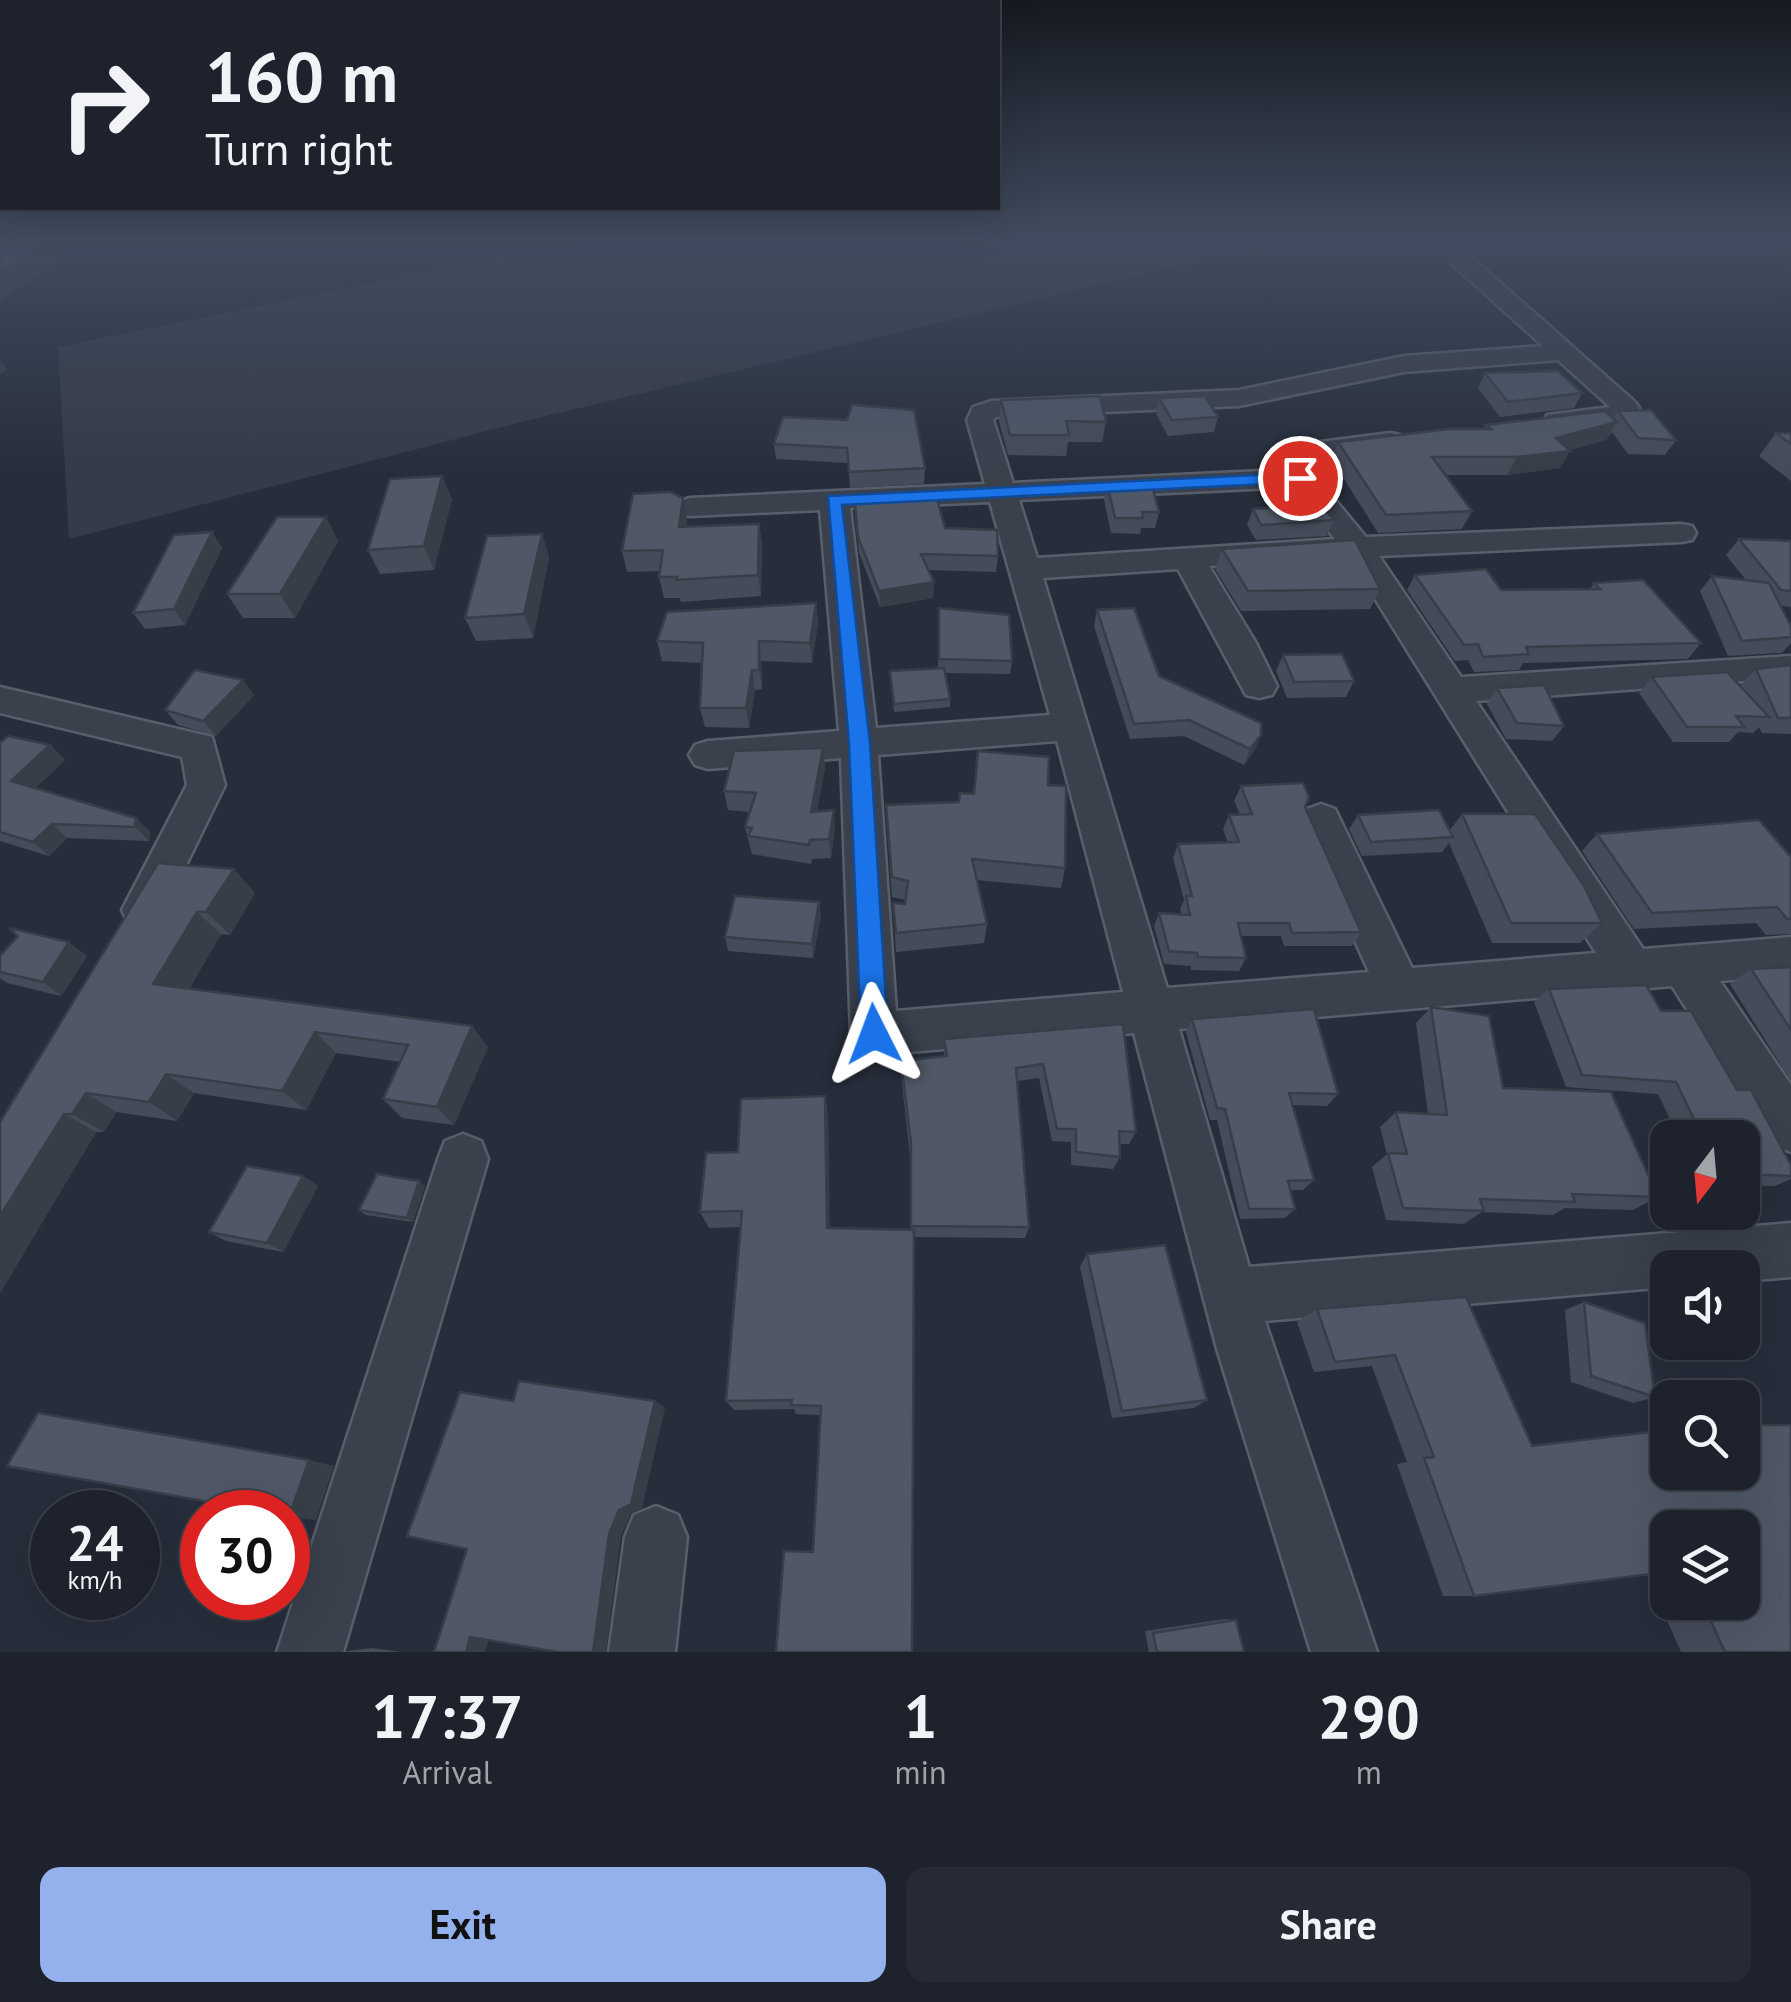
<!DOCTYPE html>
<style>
:root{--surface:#1d222c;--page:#252a34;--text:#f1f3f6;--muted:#a0a4a9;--line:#3b3f48;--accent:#95b1ed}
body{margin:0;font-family:"PT Sans",sans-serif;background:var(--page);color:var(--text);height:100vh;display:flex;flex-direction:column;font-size:38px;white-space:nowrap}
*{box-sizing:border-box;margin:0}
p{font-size:32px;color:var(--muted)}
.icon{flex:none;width:55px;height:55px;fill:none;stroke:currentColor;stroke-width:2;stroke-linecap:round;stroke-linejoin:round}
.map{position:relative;height:1652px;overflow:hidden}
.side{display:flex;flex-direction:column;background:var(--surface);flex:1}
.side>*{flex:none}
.hud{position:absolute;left:0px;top:0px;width:1000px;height:210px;box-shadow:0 10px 40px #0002,0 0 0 2px var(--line);background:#1d222c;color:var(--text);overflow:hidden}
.needle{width:65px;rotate:196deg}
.buttons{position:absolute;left:1650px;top:1120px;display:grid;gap:20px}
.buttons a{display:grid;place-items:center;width:110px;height:110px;border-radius:20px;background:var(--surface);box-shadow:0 10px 40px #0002,0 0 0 2px var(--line);font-size:50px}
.speed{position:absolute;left:30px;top:1490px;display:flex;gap:20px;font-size:50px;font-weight:700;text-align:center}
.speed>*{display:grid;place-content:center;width:130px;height:130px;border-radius:50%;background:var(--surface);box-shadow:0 10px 40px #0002,0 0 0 2px var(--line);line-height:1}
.speed small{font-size:25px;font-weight:400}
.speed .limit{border:15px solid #d22;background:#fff;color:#111}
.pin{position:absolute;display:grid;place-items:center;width:85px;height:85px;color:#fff;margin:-42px;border:5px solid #fff;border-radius:50%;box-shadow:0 2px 10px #0007}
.me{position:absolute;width:110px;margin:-55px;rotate:357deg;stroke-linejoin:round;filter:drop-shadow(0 0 8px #0008)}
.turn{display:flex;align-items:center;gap:35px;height:210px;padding:0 40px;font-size:45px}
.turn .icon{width:130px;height:130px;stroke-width:2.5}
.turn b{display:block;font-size:70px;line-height:85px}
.eta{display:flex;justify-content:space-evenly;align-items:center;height:170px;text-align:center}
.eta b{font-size:60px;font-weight:600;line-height:70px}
.action{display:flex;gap:20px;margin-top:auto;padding:20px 40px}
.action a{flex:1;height:115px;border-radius:20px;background:var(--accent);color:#111;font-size:40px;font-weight:600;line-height:115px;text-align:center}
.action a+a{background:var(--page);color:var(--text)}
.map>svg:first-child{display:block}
.airport{fill:#353b48}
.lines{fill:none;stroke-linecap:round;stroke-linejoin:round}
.minor-casing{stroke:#585e6a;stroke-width:5}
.minor{fill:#3a404c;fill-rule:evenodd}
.wall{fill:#454c59;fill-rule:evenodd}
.shaded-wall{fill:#383e48}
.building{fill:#505867;stroke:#383e48;stroke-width:2.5}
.route{fill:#1a73e8;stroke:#114b97;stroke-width:2.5}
</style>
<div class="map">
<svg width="1791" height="1652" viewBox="0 0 1791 1652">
<rect width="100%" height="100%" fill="#272e3b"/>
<path class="airport" d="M593,238H1296L525,421L69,539L58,347Z"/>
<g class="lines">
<g class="minor-casing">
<g id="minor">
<path d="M1461,253L1469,255L1635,402L1639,408L1632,420L1557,429L1547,427L1544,421L1547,415L1610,407L1558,360L1404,372L1239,406L996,417L993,420L1013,483L1281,470L1270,454L1274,448L1390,433L1400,435L1404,441L1400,447L1302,460L1366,537L1681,524L1692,526L1696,533L1692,540L1681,542L1379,556L1461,677L1791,656V676L1785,678L1476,701L1643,949L1791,937V975L1720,981L1791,1085V1152L1773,1145L1672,986L1179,1029L1249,1267L1791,1223V1277L1742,1281V1268H1668V1287L1265,1321L1377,1652H1311L1217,1349L1134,1033L874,1055L857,1049L851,1034L841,758L708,769L695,765L689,755L695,745L708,741L839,731L820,510L690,516L679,513L675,507L679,501L690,498L985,484L967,420L973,407L991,401L1239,390L1404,356L1543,346L1453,265L1450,260ZM1292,487L1335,539L1037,558L1019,500ZM990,502L1050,715L876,728L850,508ZM1349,557L1596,953L1412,968L1335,809L1321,804L1307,809L1301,820L1369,972L1167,988L1043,578L1178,569L1246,695L1259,698L1272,695L1277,686L1256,643L1209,566ZM1057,741L1123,992L896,1011L878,755Z"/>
<path d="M0,687L212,737L225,785L158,923L143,928L128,923L122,910L187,785L182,757L0,713Z"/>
<path d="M463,1134L481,1141L488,1159L343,1652H277L438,1159L445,1141Z"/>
<path d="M656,1506L678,1515L687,1537L675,1652H609L625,1537L634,1515Z"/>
</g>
</g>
<use href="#minor" class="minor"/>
</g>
<g class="wall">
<path d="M1485,373L1582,393L1574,408L1500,417L1478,388Z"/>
<path d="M1159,398L1218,417L1214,432L1168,436L1156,414Z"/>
<path d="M1001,400L1106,422L1102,442H1068L1066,456L1008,455L999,421Z"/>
<path d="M1618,411L1676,440L1665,455L1628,454L1612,432L1606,440L1569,450L1560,468L1507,475H1445L1472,511L1462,529L1378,533L1332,460L1338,442L1484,429L1486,425L1613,418Z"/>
<path d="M783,417L925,468L924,484L850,488L848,463L776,459L774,444Z"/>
<path d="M1776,433H1791V481L1759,456Z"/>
<path d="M442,476L452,499L434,570L380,574L368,550Z"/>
<path d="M1107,484L1159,512L1155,528H1141L1140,534L1111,533L1104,500Z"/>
<path d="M854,496L945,528L998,556L996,572L928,570L934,582L933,598L880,607L859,553Z"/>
<path d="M1253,509L1334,520L1327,536L1256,540L1247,525Z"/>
<path d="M326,517L338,541L295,618H243L227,594Z"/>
<path d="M687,519L686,527L759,524L762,545L761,596L681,602L680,598H664L659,577L660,571L627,572L622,551Z"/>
<path d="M212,532L222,548L185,625L145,629L133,613Z"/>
<path d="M542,534L549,557L533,638L476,641L465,618Z"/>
<path d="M1739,539L1791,541V607L1781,606L1791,626V643L1782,653L1728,656L1700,591L1712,576L1746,580L1726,555Z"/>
<path d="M1222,549L1380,589L1370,609L1241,611L1215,569Z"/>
<path d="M1415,575L1501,590L1590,589L1594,583L1701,643L1688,659L1523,663L1519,670L1474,672L1468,660L1455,661L1407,590Z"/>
<path d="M816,603L818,622L812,663L761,661L762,689L755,690L749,728L705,727L700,708L702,663L662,661L657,641Z"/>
<path d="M939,608L1012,661L1010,674L945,673L950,699V707L894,712L890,671L938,669Z"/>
<path d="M1097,610L1159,676L1261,735L1254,751L1244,765L1184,736L1130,739L1094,626Z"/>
<path d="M1283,655L1354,681L1346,697L1287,698L1276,671Z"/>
<path d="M1791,665V734L1762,733L1759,727L1753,733L1738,732L1729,742H1673L1639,693L1652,677L1742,689L1741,685L1756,669Z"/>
<path d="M1497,688L1564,726L1552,741L1506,739L1487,704Z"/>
<path d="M254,695L216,736L178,725L165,710Z"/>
<path d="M0,743L50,745L65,760L35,788L136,818L150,832L149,841L67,838L49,856L0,841Z"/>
<path d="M823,748L825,767L817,811L835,829L831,858L812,859L811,864L752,854L745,827L750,812L728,810L724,791Z"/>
<path d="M1048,785L1065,868L1061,888L977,880L987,924L984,943L896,952L893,903L905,904V900L892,897L886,805L959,802L974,794Z"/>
<path d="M1241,786L1305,807L1361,932L1352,946H1284L1281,936H1241L1246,958L1239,971L1191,970V966L1164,964L1154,926L1159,913L1181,914L1180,909L1184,900L1173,858L1178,844L1228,843L1223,829L1229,815L1240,814L1234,801Z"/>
<path d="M1462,814L1602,923L1580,943H1492L1449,843L1442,852L1362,856L1349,829L1358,815L1450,830Z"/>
<path d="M1597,834L1791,857V934L1766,935L1756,923L1634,929L1582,851Z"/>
<path d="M158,863L255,893L230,935L221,934L189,989L488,1047L454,1125L402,1118L383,1099L401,1062L336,1053L306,1110L194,1093L177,1121L116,1112L104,1132H96L0,1293Z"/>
<path d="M821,916L813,958L728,951L725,937Z"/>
<path d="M0,956H87L61,996L7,983L0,978Z"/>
<path d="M1791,967V1081L1730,984L1751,969Z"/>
<path d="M1549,989L1661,1011L1737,1090L1791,1165V1179L1775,1186L1742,1185V1138H1679L1658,1094L1566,1087L1534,1002Z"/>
<path d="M1431,1007L1503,1088L1658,1197L1633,1210L1565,1208L1553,1215L1482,1212L1464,1224L1386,1220L1372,1167L1387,1154L1380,1127L1396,1112L1428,1114L1416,1023Z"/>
<path d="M1192,1019L1338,1094L1327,1106L1293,1105L1314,1180L1303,1190H1291L1295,1209L1285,1218L1240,1219L1217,1120H1210L1186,1032Z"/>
<path d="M1123,1024L1136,1132L1129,1144H1119L1120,1157L1113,1169L1071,1165V1142L1052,1141L1039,1078L1017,1081L1029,1227L1025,1238L914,1237L813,1552L820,1415L796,1414L794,1409L734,1410L726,1401L741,1227L709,1228L700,1212L738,1152L825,1096L828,1115L829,1228L911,1230L910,1156L901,1075V1061L944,1056V1039Z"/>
<path d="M303,1176L318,1186L283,1252L226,1241L209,1232Z"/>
<path d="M425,1186L413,1222L366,1215L359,1210Z"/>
<path d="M1087,1254L1207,1400L1194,1408L1112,1418L1080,1267Z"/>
<path d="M1466,1297L1532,1446L1668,1430V1472H1742V1425H1791V1652H1681L1647,1575L1474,1596H1443L1397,1464L1407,1462L1372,1366L1314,1372L1297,1322L1317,1309ZM1668,1528H1742V1602H1668Z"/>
<path d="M1584,1302L1655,1397L1633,1403L1571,1382L1565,1310Z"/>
<path d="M1225,1619L1236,1620L1244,1652H1149L1145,1631Z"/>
<path d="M372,1648L401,1652H346L347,1651Z"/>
</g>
<g class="shaded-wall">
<path d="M51,239L63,258L0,301V272Z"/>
<path d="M0,360L7,369L0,374Z"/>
<path d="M1617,422L1606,440L1560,452L1570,451L1560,468L1507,475L1517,457L1556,438Z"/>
<path d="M442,476L452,499L434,570L424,546Z"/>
<path d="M683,498L687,519L684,548L679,527Z"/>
<path d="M326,517L338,541L295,618L280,594Z"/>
<path d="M759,524L762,545L761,596L758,575Z"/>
<path d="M212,532L222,548L185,625L174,609Z"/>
<path d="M542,534L549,557L533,638L524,614Z"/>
<path d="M934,582L933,598L880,607L879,591Z"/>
<path d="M816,603L818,622L812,663L810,643Z"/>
<path d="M759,641L761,661L762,689L759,670Z"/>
<path d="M752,670L755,690L749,728L746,708Z"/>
<path d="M243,680L254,695L216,736L203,721Z"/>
<path d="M1261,735L1254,751L1244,765L1250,749Z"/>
<path d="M50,745L65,760L27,796L11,781Z"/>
<path d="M823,748L825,767L813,831L811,812Z"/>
<path d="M834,810L835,829L831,858L829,839Z"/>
<path d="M136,818L150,832L149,841L135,827Z"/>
<path d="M52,824L67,838L49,856L33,842Z"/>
<path d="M234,869L255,893L230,935L206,912Z"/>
<path d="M819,902L821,916L813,958L812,944Z"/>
<path d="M197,912L221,934L179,1005L153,984Z"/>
<path d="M69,942L87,956L61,996L43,982Z"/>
<path d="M472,1026L488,1047L454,1125L437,1107Z"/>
<path d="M315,1032L336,1053L306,1110L282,1091Z"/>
<path d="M166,1074L194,1093L177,1121L149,1102Z"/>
<path d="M86,1093L116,1112L104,1132L72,1114Z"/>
<path d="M825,1096L828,1115L830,1244L827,1228Z"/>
<path d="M64,1114L96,1132L0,1293V1216Z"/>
<path d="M303,1176L318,1186L283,1252L267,1243Z"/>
<path d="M419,1181L425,1186L413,1222L407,1218Z"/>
<path d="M655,1401L665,1408L642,1508L631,1514L621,1536L606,1652H593L609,1534Z"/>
<path d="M309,1460L334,1466L316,1520L289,1517Z"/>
<path d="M490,1635L485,1652H466L470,1637Z"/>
</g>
<g class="building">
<path d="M0,238H38L51,239L0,272Z"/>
<path d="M1558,371L1582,393L1508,402L1485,373Z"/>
<path d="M1100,396L1106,422L1066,421L1069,435H1010L1001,400Z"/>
<path d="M1205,396L1218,417L1172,420L1159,398Z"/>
<path d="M852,405L914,410L925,468L849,472L847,448L774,444L783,417L847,420Z"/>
<path d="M1651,410L1676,440L1638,438L1618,411Z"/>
<path d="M1605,411L1617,422L1556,438L1570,451L1517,457H1432L1472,511L1386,515L1338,442L1450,429H1491L1486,425Z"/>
<path d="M1776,433H1791V444Z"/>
<path d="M442,476L424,546L368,550L390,479Z"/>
<path d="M1151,482L1159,512H1142L1143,518H1115L1107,484Z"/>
<path d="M670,492L683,498L679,527L759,524L758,575L676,580L677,577H659L663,550L622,551L633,494Z"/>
<path d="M935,492L945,528L997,530L998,556L921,554L934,582L879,591L858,537L854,496Z"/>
<path d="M1321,505L1334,520L1261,525L1253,509Z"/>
<path d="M277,517H326L280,594H227Z"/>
<path d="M212,532L174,609L133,613L174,535Z"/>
<path d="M542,534L524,614L465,618L487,536Z"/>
<path d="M1739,539L1791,541V591L1781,590Z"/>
<path d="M1355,540L1380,589L1248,591L1222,549Z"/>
<path d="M1486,569L1501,590L1600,589L1594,583L1643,580L1701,643L1526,647L1529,654L1483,657L1478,644L1464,645L1415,575Z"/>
<path d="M1712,576L1769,583L1791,626V637L1742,641Z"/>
<path d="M816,603L810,643L759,641V670H752L746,708H700L703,643L657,641L667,612Z"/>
<path d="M939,608L1009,615L1012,661L939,659Z"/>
<path d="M1134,608L1159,676L1261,723V735L1250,749L1189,720L1134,724L1097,610Z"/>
<path d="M1342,654L1354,681L1294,682L1283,655Z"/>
<path d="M1791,665V718H1778L1756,669Z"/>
<path d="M944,668L950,699L894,704L890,671Z"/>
<path d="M195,670L243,680L203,721L165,710Z"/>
<path d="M1727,672L1769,717L1736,716L1744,727H1687L1652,677Z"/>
<path d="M1544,685L1564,726L1517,723L1497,688Z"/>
<path d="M8,736L50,745L11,781L136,818L135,827L52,824L33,842L0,832V743Z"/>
<path d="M823,748L811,812L834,810L829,839L810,840L809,845L748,836L752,828L745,827L756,793L724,791L734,751Z"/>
<path d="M978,751L1049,757L1048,785L1066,786L1065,868L972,859L987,924L896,933L893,903L905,904L908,881L892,877L886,805L959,802L960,793L974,794Z"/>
<path d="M1303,783L1309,797L1305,807L1361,932L1292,933L1289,923H1238L1246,958L1198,957L1197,953L1169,951L1159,913L1190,915L1186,896H1192L1178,844L1239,842L1229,815L1252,814L1241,786Z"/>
<path d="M1439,810L1453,837L1371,842L1358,815Z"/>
<path d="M1462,814H1535L1584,886L1602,923H1511Z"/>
<path d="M1759,820L1791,857V919H1787L1777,907L1652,913L1597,834Z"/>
<path d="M158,863L234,869L206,912H197L153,984L472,1026L437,1107L383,1099L408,1045L315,1032L282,1091L166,1074L149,1102L86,1093L72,1114H64L0,1216V1122Z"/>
<path d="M735,896L819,902L812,944L725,937Z"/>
<path d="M9,928L69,942L43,982L0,972V956L18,936Z"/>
<path d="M1791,967V1030L1751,969Z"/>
<path d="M1646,985L1661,1011H1691L1737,1090H1751L1791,1165V1176L1742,1174V1138H1703L1676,1082L1582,1075L1549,989Z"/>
<path d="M1431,1007L1489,1016L1503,1088L1611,1092L1658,1197L1572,1194L1575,1202L1480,1199L1484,1211L1403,1208L1388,1153L1407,1154L1396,1112L1447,1115Z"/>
<path d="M1314,1009L1338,1094L1289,1093L1314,1180L1288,1181L1295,1209H1249L1225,1109L1217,1108L1192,1019Z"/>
<path d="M1123,1024L1136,1132L1119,1131L1120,1157L1076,1152V1129H1057L1043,1064L1016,1068L1029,1227L911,1226V1143L901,1061L947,1056L944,1039Z"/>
<path d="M825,1096L827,1228L914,1230L912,1652H776L784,1551L813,1552L821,1406L791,1405L792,1400L726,1401L742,1211L700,1212L706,1153L738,1152L741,1099Z"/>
<path d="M247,1166L303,1176L267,1243L209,1232Z"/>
<path d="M377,1174L419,1181L407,1218L359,1210Z"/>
<path d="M1165,1245L1207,1400L1122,1411L1087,1254Z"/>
<path d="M1466,1297L1532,1446L1668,1430V1472H1742V1425H1791V1652H1725L1702,1602H1742V1528H1668V1572L1474,1596L1424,1458L1434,1457L1395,1355L1335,1362L1317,1309Z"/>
<path d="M1584,1302L1645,1323L1655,1397L1591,1376Z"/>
<path d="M519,1381L655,1401L631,1504L619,1510L609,1534L593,1652H558L470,1637L466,1652H434L467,1549L407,1536L460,1392L513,1401Z"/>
<path d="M38,1413L309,1460L289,1517L288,1516V1512H266L7,1466Z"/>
<path d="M1236,1620L1244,1652H1157L1153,1633Z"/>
</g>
<linearGradient id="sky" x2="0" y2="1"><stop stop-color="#151920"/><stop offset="0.51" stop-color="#414c60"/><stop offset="1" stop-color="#414c60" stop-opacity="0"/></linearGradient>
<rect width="1791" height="469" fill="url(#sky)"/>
<path class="route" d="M1300,473L1306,475V482L842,505L870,743L888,1034L884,1043L874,1047L865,1043L861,1034L849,743L828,496Z"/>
</svg>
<div class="buttons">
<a><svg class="needle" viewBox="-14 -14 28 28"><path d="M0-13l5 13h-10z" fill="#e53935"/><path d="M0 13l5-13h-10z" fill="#a0a4a9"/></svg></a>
<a><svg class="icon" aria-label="sound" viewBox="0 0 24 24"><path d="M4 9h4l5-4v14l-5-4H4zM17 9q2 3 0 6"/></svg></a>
<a><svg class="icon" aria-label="search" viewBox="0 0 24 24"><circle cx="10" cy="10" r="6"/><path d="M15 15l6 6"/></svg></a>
<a><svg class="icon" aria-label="layers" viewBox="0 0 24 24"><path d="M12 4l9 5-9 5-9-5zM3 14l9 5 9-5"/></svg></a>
</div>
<div class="speed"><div>24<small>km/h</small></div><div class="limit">30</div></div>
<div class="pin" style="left:1300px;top:478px;background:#d93025"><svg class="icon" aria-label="arrive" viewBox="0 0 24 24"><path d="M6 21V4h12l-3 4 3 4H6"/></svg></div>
<svg class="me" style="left:874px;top:1034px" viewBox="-20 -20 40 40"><path d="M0-17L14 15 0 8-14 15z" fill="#1a73e8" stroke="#fff" stroke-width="4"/></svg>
<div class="hud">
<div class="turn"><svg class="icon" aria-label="right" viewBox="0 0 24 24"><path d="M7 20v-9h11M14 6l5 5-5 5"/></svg><div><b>160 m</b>Turn right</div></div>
</div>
</div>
<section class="side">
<div class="eta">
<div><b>17:37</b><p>Arrival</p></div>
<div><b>1</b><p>min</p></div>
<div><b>290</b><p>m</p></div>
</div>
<div class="action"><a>Exit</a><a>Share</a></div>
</section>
